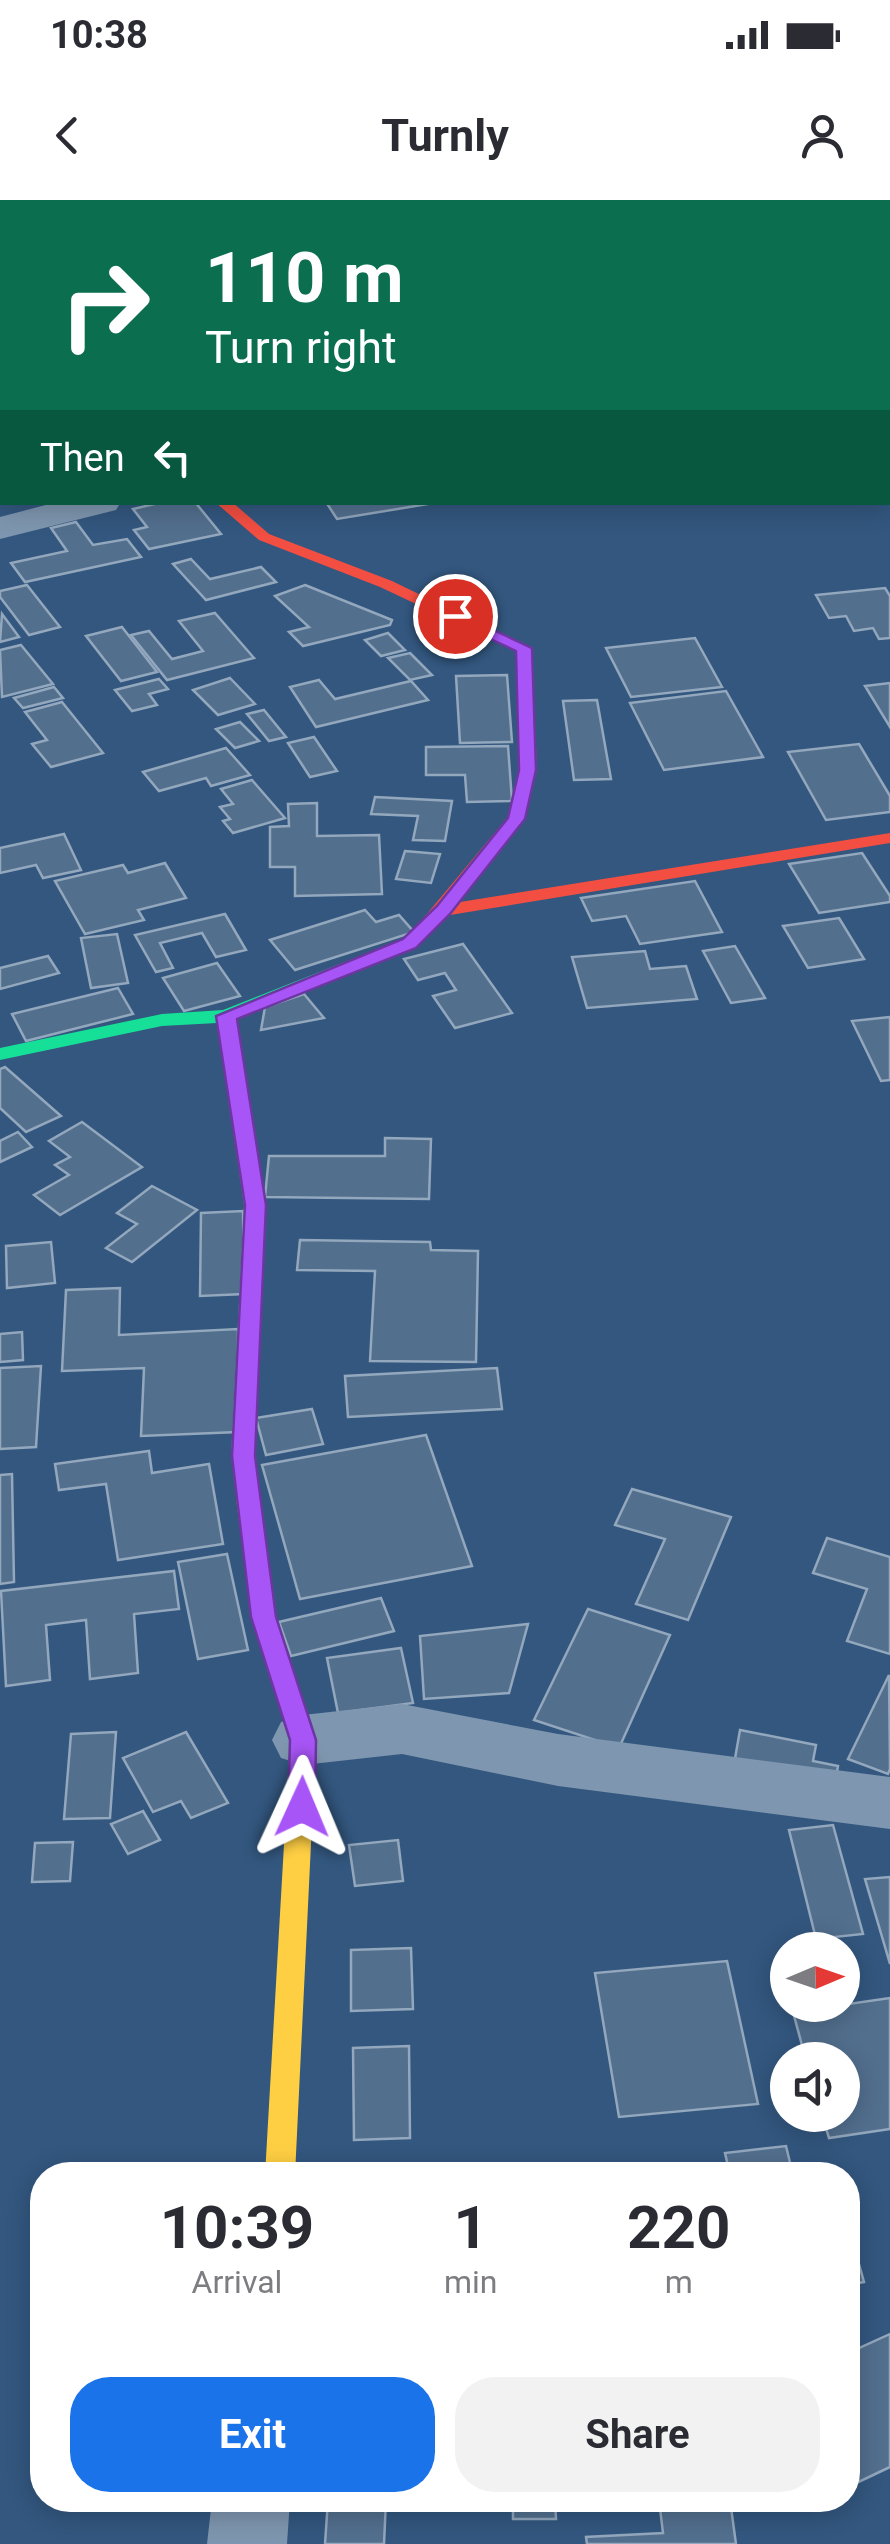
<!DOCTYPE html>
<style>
:root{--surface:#fff;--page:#f2f2f3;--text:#2b2b33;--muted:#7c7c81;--accent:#1a73e8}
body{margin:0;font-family:Roboto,sans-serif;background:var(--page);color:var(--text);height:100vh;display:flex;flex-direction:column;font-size:38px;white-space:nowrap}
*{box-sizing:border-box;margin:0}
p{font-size:32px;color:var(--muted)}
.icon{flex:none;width:55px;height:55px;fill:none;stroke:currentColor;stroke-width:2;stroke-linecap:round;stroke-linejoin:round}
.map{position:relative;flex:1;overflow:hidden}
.drawer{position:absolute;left:30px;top:1962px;width:830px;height:350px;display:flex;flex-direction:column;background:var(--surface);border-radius:40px;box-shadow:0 5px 25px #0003}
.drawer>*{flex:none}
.guide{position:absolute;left:0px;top:0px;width:890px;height:305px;box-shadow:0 5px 25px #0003;background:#0b6e4f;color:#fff;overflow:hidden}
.needle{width:65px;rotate:88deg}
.fabs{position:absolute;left:770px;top:1732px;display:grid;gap:20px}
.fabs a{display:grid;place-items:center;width:90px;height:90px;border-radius:50%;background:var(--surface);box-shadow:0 5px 25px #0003;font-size:50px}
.pin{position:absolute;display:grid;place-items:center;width:85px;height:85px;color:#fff;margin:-42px;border:5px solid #fff;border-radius:50%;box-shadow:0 2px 10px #0007}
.me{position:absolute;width:110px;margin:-55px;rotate:1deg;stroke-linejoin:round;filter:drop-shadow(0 0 8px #0008)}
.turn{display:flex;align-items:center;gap:35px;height:210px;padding:0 40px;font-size:45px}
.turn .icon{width:130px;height:130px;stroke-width:2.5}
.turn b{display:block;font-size:70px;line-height:85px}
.then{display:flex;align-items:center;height:95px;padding:0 40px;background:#0003;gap:20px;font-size:38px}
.eta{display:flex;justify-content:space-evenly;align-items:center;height:170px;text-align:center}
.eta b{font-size:60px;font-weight:700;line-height:70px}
.cta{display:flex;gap:20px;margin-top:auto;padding:20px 40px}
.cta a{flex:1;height:115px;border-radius:40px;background:var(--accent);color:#fff;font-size:40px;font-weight:700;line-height:115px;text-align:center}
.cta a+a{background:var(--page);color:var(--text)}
.status{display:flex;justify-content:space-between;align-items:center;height:70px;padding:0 50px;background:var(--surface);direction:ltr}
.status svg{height:28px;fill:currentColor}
header{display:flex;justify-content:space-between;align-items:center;height:130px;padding:0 40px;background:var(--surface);font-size:45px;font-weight:700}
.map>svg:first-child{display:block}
.building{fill:#526f8e;stroke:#93a7bd;stroke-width:2.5}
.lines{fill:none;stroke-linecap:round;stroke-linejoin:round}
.street{fill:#7e96af;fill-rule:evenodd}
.fast{fill:#16e098;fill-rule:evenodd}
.slow{fill:#ffcf43;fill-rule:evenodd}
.jam{fill:#f24e42;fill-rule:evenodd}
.route{fill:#a855f7;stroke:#6d37a1;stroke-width:2.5}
</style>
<div class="status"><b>10:38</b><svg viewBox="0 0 49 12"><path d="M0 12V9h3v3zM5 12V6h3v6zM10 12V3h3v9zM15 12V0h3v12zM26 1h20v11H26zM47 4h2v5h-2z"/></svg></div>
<header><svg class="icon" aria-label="back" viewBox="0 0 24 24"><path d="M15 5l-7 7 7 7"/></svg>Turnly<svg class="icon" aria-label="person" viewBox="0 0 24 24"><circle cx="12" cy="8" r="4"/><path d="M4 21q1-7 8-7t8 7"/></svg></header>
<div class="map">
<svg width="890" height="2344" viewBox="0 0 890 2344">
<rect width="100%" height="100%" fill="#33577f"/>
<g class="building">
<path d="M163,302H195L221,334L149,349L134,330L147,327L133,309Z"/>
<path d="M326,302H434V303L337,319Z"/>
<path d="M76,322L93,345L127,339L141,357L25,382L11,363L67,351L51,328Z"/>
<path d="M191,359L210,379L261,367L276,382L206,400L173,364Z"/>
<path d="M27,385L60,427L29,435L0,397V391Z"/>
<path d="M305,385L392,420L390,425L303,446L289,432L309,427L275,396Z"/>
<path d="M885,388L890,396V438L879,439L873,428L854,431L846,416L829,418L816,395Z"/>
<path d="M215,413L254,458L167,480L131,435L149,431L172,459L203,451L179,421Z"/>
<path d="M2,414L19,437L0,442Z"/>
<path d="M122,427L157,472L121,481L86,436Z"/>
<path d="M388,433L405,450L381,456L365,440Z"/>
<path d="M695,438L722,487L631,497L606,448Z"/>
<path d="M21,445L53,484L2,497L0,450Z"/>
<path d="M410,453L432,475L410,480L388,458Z"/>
<path d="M507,475L512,542L460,543L456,476Z"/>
<path d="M230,478L255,504L218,515L193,490Z"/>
<path d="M159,479L168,489L149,494L157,505L132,511L115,490Z"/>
<path d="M319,480L335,499L411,481L428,500L316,527L290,487Z"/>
<path d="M890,483V527L865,486Z"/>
<path d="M54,487L63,498L23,508L14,498Z"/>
<path d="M726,491L763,557L664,570L630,503Z"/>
<path d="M597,500L611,579L574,580L563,501Z"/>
<path d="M62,502L103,553L51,567L32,544L47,540L25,512Z"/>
<path d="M264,510L286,537L269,541L247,514Z"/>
<path d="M240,522L259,541L235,548L216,529Z"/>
<path d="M314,537L337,571L310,577L288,543Z"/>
<path d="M859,544L890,596V612L826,620L788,552Z"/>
<path d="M508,546L512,601L467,602L465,575H426V547Z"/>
<path d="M226,548L250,575L211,586L206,578L159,591L143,572Z"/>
<path d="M252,580L285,618L233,633L223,621L230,619L220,607L233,604L221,589Z"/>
<path d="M375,597L452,601L445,641L413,640L418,616L371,614Z"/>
<path d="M317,603V636L379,635L382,694L295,696V667H270V627L289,626L288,604Z"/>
<path d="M64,634L81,670L43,678L36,665L0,673V648Z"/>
<path d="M405,651L440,654L431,683L396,679Z"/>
<path d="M862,653L890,696V702L819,713L789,664Z"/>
<path d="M165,663L186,698L138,710L144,720L85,734L55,681L123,665L128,673Z"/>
<path d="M695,681L722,732L640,744L626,716L592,721L581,698Z"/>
<path d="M365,710L376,722L399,715L414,732L295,770L270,740Z"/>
<path d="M225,714L246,750L216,757L202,733L160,743L173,768L156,772L135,735Z"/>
<path d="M839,718L864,759L808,768L783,726Z"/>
<path d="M117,734L128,783L91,788L81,738Z"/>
<path d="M463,744L512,813L455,828L433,796L456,790L445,773L418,780L404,759Z"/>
<path d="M735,746L765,798L731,803L703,751Z"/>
<path d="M645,751L650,769L686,766L697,799L587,808L572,757Z"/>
<path d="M48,756L59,773L0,789V768Z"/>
<path d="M217,763L240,796L184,811L163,778Z"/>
<path d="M118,788L133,814L26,841L12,814Z"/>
<path d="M304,794L324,818L261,830L265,807Z"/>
<path d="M890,817V880L881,881L852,821Z"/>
<path d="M5,867L61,916L26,932L0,908V869Z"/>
<path d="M82,922L142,967L60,1015L34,995L69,975L55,965L70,957L49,941Z"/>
<path d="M18,932L32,947L0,962V941Z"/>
<path d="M385,938L431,939L429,999L265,997L269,956H385Z"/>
<path d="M152,986L197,1010L132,1062L106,1048L137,1024L117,1013Z"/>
<path d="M243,1011L244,1094L200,1096L201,1013Z"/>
<path d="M300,1040L430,1042L431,1050L478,1051L476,1162L370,1161L375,1071L297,1070Z"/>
<path d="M51,1042L55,1083L7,1088L6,1046Z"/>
<path d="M120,1088L119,1135L238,1129V1232L141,1236L144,1168L62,1171L66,1090Z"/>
<path d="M22,1132L23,1160L0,1162V1134Z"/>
<path d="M41,1166L36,1247L0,1249V1168Z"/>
<path d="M497,1168L502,1209L348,1217L345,1176Z"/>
<path d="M312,1209L323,1244L266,1255L256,1218Z"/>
<path d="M426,1235L472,1366L300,1399L262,1265Z"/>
<path d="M149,1251L152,1273L209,1264L223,1344L118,1360L106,1284L59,1290L55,1264Z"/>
<path d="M12,1274L14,1382L0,1384V1275Z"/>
<path d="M632,1289L731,1317L688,1420L636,1404L665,1339L615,1325Z"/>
<path d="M827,1338L890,1357V1454L847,1441L867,1389L813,1373Z"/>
<path d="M227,1354L248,1450L198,1459L178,1362Z"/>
<path d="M174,1371L179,1409L134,1414L138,1473L90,1479L86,1420L46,1425L50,1480L6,1486L1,1391Z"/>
<path d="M381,1398L394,1431L291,1456L279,1422Z"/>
<path d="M588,1409L670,1435L619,1548L534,1520Z"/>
<path d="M528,1424L509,1493L424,1499L420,1436Z"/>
<path d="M401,1448L413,1503L338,1513L327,1458Z"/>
<path d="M889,1475L890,1569L888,1574L848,1559Z"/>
<path d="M740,1530L816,1545L813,1561L838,1566L834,1589L733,1570Z"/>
<path d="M116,1532L110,1618L64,1619L71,1534Z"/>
<path d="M186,1532L228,1603L191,1618L181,1601L153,1612L123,1558Z"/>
<path d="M143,1611L160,1640L128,1654L111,1624Z"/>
<path d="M833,1625L863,1734L816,1739L789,1630Z"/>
<path d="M398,1640L403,1681L355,1686L349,1645Z"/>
<path d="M73,1642L70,1681L32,1682L35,1643Z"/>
<path d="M890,1677V1764L865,1679Z"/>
<path d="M411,1748L413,1809L351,1811V1750Z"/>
<path d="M727,1761L758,1904L619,1917L595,1773Z"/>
<path d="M890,1798V1929L829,1938L822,1915H842V1860H806L793,1812Z"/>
<path d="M409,1846L410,1938L354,1940L353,1848Z"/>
<path d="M786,1946L793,1975H730L725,1953Z"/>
<path d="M848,2025L864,2082L848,2085Z"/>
<path d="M890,2134V2267L848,2287V2153Z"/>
<path d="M328,2300H386L384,2344H325Z"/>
<path d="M513,2300H555L556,2319H513Z"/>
<path d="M659,2300H730L736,2344H587L586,2337L663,2333Z"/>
</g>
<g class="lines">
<g class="street">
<rect x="0" y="148" width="2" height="21"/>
<path d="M57,302H121L116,310L0,339V317Z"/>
<path d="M402,1504L558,1534L890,1577V1629L558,1586L402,1554L303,1565L281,1558L272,1540L281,1522L303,1515Z"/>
<path d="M212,2300H290L287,2344H207Z"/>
</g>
<path class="fast" d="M423,725L432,731L417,747L236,819L266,1005L255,1256L260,1298L256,1304H240L231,1256L244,1005L217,823L162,826L0,860V848L162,814L223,810L403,739Z"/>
<path class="slow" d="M248,1289L256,1292L260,1298L276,1417L316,1540L295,1975H265L290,1540L252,1417L236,1298L240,1292Z"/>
<path class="jam" d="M215,302H232L269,334L392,381L532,449L537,570L525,619L460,702L890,633V643L450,715L430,735H416V727L507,618L519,570L516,451L380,387L259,340Z"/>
</g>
<path class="route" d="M455,412L532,448L536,570L525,619L450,714L416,748L237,819L266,1005L255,1256L276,1417L316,1540L315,1607L311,1615L302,1618L292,1615L288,1607L290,1540L251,1417L232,1256L245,1005L216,816L403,739L437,706L508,618L519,570L516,451L449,420L447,416Z"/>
</svg>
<div class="fabs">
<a><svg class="needle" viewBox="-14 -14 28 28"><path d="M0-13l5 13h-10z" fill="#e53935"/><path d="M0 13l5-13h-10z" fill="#7c7c81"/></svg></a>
<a><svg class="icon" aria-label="sound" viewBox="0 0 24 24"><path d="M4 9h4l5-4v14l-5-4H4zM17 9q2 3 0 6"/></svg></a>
</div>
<div class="pin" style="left:455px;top:416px;background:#d93025"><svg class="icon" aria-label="arrive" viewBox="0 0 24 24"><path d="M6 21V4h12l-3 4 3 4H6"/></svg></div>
<svg class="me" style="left:302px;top:1607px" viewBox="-20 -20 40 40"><path d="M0-17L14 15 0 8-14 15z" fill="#a855f7" stroke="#fff" stroke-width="4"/></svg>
<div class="guide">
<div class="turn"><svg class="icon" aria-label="right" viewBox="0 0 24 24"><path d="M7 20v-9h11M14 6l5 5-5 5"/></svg><div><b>110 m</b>Turn right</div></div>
<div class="then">Then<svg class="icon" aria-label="left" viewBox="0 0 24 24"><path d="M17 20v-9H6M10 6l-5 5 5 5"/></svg></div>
</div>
<section class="drawer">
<div class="eta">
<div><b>10:39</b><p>Arrival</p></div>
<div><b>1</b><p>min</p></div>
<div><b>220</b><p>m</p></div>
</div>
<div class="cta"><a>Exit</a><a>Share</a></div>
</section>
</div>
